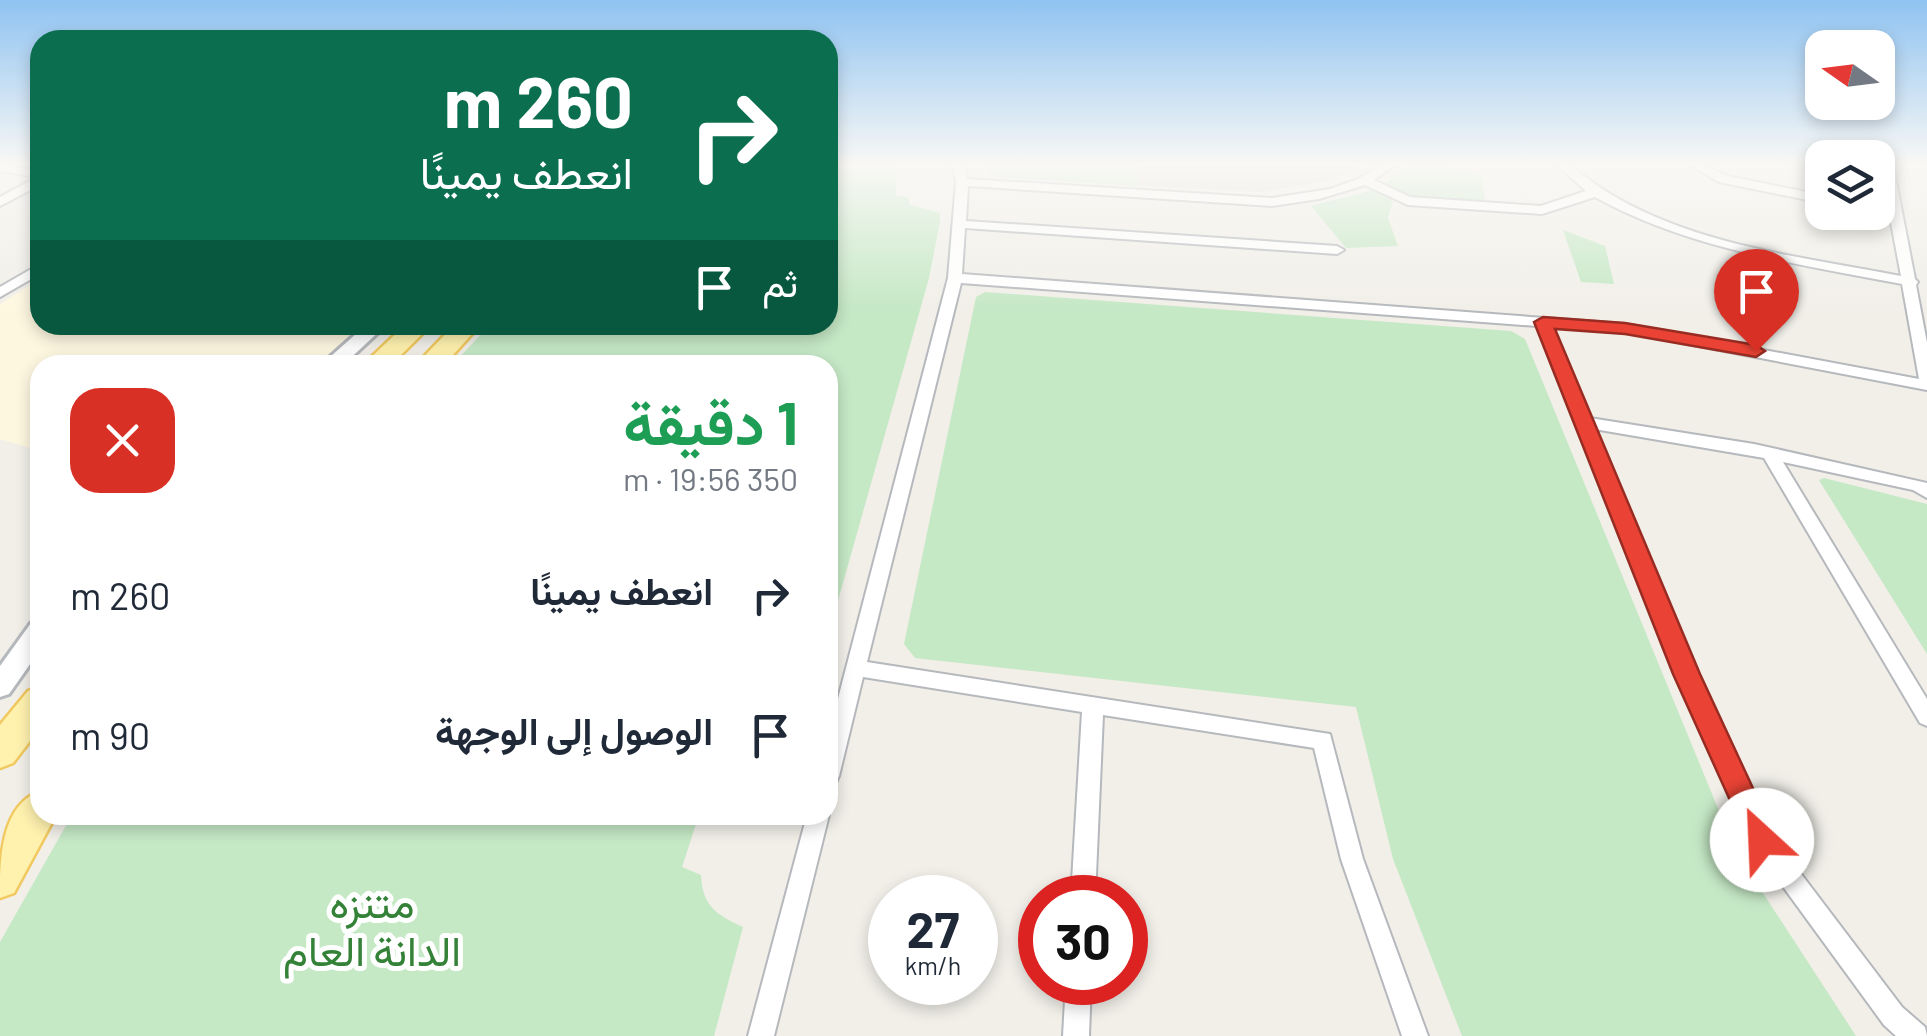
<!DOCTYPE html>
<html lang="ar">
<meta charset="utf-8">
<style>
:root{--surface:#fff;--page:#f2f2f3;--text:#1f2937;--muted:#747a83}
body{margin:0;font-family:Barlow,Vazirmatn,sans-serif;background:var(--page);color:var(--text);direction:rtl;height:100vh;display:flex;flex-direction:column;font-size:38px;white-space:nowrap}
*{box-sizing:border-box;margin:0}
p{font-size:32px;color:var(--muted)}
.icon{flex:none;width:55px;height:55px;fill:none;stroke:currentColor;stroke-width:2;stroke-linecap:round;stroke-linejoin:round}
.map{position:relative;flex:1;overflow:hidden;direction:ltr}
.sheet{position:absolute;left:30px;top:355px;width:808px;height:470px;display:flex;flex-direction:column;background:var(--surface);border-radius:30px;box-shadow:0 5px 15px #0003;direction:rtl}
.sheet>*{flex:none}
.guide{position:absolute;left:30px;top:30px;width:808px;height:305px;border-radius:30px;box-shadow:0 5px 15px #0003;direction:rtl;background:#0b6e4f;color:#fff;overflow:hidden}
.needle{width:65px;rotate:284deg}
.fabs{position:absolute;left:1805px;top:30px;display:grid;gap:20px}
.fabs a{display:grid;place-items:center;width:90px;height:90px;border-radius:20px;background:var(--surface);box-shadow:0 5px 15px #0003;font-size:50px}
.speed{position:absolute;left:868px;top:875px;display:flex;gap:20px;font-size:50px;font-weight:700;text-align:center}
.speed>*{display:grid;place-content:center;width:130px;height:130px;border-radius:50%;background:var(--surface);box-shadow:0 5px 15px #0003;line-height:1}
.speed small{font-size:25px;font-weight:400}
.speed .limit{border:15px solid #d22;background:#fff;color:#111}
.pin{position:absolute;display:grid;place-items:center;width:85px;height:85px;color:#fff;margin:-102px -42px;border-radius:50% 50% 50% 0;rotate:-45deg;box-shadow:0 0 10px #0007}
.pin .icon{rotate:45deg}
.me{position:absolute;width:110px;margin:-55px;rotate:335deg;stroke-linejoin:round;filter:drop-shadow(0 0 8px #0008)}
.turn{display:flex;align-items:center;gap:35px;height:210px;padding:0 40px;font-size:45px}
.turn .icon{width:130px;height:130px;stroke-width:2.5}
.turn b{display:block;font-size:70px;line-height:85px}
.then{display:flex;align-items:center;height:95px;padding:0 40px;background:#0003;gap:20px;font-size:38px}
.round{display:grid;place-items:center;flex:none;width:105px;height:105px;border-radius:30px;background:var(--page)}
.overview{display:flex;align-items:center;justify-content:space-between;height:170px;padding:0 40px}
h1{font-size:60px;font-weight:700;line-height:75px;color:#1e9e55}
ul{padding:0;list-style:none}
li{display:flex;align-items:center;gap:30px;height:140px;padding:0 40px}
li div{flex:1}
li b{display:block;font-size:38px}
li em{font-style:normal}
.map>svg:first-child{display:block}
.commercial{fill:#fef7e0}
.education{fill:#e1ded6}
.green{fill:#c5e8c5}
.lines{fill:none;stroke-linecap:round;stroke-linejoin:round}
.minor-casing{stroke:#b5b8bc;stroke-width:4}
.tertiary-casing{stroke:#b5b8bc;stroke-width:6}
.primary-casing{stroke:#f2c960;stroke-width:5}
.minor{fill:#fff;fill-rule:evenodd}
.tertiary{fill:#fff;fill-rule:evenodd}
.primary{fill:#fff2af;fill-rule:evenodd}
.route{fill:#ea4335;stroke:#982c22;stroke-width:2.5}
.labels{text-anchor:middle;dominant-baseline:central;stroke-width:10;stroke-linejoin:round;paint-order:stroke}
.near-park-label{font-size:42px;fill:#348238;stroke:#fff}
</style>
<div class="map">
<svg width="1927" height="1036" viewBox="0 0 1927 1036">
<rect width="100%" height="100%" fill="#f1efe8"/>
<path class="commercial" d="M40,279V325H372L323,365H40V451L0,439V304Z"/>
<path class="education" d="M1138,165H1364L1333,180L1263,192L1137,186Z"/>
<g class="green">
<path d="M828,165H896V196L908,197L910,205L940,213V222L929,278L828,636V365H452L490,325H828Z"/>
<path d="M985,165H1138L1137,186L997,177L987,172Z"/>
<path d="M1408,165H1437L1482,175L1485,201L1413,198L1384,185Z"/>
<path d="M1373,190L1393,201L1388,218L1398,246L1346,248L1311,206Z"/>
<path d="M1563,230L1605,246L1614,284L1581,282Z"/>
<path d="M985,292L1511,331L1525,339L1719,811L1748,870L1856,1036H1462L1393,859L1356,707L915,658L904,644L976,297Z"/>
<path d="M1824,478L1927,504V654L1819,480Z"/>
<path d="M72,815H699L682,867L701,875C702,906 717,915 743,927L714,1036H0V942Z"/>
</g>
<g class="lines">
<g class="minor-casing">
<g id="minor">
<path d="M0,165L40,170V185L0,206V197L37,177L0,171Z"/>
<path d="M953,165H965L967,179L1272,198L1330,189L1358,179L1382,165H1395L1374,180L1410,197L1541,206L1586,191L1557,165H1570C1660,242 1787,254 1901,276L1890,217L1873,212H1878V207L1889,209L1881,165H1893L1915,279L1918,282L1916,285L1927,343V390L1625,332L1552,327L1590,418L1754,444L1927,483V498L1913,490L1783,462L1927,699V726L1920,723L1764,458L1594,429L1696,674L1770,833L1902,1007L1925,1027L1927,1036H1896L1884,1025L1754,847L1676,674L1537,326L961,283L867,662L1330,734L1363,859L1428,1036H1402L1341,859L1314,748L1103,715L1095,898H1071L1082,712L863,677L839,776L836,783L828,785V737L948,278L956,182ZM1365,185L1408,205L1542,214L1595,197C1689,249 1797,264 1902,284L1919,379L1625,324L962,274L965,228L1337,254L1344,250L1337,246L966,221L968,186L1272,206L1319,199Z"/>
<path d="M1690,165H1705L1727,176L1822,195V203L1719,182Z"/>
<path d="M40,264V274L0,297V287Z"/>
<path d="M828,811L829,815L774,1036H748L807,815H828Z"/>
<path d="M1066,982H1091L1089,1036H1063Z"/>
</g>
</g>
<g class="tertiary-casing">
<g id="tertiary">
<path d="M366,325H386L343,365H321Z"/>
<path d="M40,620V650L9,694L0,697V666L31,623Z"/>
</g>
</g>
<g class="primary-casing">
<g id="primary">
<path d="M405,325H431L391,365H363Z"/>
<path d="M454,325H480L444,365H416Z"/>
<path d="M40,686V728L13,763L0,768V725L28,691Z"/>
<path d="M40,791V815H56L14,893L0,898C0,861 0,806 40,791Z"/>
</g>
</g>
<use href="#minor" class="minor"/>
<use href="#tertiary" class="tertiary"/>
<use href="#primary" class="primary"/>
</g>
<linearGradient id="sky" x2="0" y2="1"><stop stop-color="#8fc3f1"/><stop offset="0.53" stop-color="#f9f8f5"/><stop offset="1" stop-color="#f9f8f5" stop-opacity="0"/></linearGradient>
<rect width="1927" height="310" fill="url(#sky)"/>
<path class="route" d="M1543,317L1625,323L1756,345L1765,351L1756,357L1625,334L1555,329L1700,674L1777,840L1773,849L1762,853L1752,849L1673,674L1534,322Z"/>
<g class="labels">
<g class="near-park-label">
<text x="372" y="901">متنزه<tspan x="372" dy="48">الدانة العام</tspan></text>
</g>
</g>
</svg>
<div class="fabs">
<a><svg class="needle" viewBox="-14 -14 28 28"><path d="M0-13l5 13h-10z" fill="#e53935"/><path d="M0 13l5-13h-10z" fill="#747a83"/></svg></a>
<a><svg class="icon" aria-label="layers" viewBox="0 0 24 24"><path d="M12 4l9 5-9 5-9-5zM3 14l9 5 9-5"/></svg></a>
</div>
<div class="speed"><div>27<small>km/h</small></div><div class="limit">30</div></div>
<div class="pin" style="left:1756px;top:351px;background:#d93025"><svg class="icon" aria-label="arrive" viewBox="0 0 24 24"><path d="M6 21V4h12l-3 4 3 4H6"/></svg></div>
<svg class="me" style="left:1762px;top:840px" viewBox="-20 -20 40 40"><circle r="19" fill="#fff"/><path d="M0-13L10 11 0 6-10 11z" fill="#ea4335"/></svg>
<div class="guide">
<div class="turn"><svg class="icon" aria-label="right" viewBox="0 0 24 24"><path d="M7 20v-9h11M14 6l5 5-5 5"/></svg><div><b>260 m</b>انعطف يمينًا</div></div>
<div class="then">ثم<svg class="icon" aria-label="arrive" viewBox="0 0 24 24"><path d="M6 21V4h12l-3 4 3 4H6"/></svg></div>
</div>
<section class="sheet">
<div class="overview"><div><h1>1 دقيقة</h1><p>350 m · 19:56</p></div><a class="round" style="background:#d93025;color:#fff"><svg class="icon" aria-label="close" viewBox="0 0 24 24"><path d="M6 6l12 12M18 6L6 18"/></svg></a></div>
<ul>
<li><svg class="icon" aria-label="right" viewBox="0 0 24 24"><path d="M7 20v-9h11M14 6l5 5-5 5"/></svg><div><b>انعطف يمينًا</b></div><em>260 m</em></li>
<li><svg class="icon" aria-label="arrive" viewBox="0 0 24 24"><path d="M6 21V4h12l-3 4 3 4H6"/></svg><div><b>الوصول إلى الوجهة</b></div><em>90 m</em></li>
</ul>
</section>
</div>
